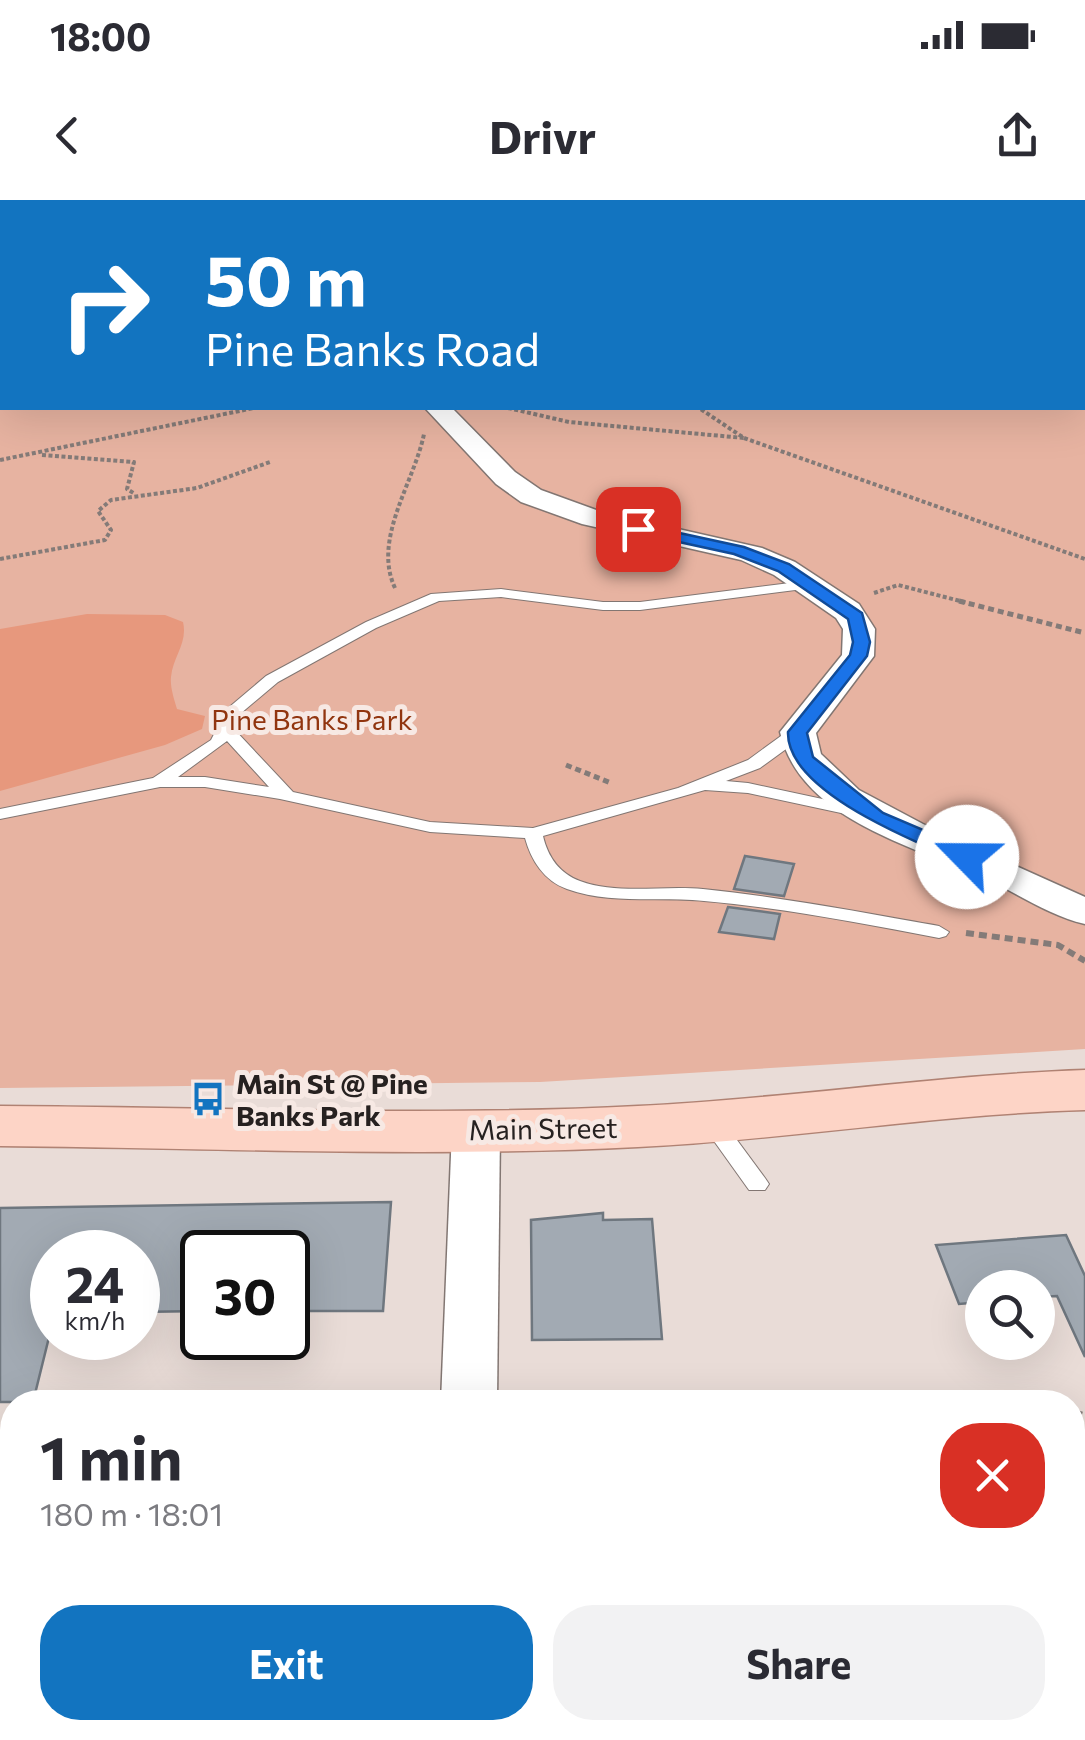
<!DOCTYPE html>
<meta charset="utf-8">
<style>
:root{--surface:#fff;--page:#f2f2f3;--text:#2b2b33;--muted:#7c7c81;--accent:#1274c0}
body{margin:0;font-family:Commissioner,sans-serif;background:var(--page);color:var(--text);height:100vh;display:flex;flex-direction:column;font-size:38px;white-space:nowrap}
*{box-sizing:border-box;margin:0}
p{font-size:32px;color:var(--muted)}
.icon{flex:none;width:55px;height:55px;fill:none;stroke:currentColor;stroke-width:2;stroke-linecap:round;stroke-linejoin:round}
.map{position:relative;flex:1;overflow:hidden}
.sheet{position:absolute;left:0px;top:1190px;width:1085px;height:350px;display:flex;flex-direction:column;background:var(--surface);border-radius:40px 40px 0 0;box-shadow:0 10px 40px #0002}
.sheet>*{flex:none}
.top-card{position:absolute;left:0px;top:0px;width:1085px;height:210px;box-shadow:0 10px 40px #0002;background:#1274c0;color:#fff;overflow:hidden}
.fabs{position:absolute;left:965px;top:1070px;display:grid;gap:20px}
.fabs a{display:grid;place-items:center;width:90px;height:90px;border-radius:50%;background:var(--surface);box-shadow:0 10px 40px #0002;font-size:50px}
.speed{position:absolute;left:30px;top:1030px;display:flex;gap:20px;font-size:50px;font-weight:700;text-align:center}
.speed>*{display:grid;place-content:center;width:130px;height:130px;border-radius:50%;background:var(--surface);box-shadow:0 10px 40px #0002;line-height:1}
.speed small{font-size:25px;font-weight:400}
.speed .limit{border:5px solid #111;border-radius:15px;background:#fff;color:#111}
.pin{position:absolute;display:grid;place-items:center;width:85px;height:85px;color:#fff;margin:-42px;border-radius:20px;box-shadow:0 5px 15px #0006}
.me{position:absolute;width:110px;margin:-55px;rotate:293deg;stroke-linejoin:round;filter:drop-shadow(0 0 8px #0008)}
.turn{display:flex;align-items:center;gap:35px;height:210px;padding:0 40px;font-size:45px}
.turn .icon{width:130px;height:130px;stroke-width:2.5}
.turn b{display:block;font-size:70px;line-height:85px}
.round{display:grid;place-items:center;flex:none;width:105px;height:105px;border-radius:40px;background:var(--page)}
.summary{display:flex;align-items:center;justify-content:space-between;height:170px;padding:0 40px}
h1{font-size:60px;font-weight:700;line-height:75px}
.primary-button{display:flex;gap:20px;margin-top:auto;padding:20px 40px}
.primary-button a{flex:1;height:115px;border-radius:40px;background:var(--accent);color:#fff;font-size:40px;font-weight:700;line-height:115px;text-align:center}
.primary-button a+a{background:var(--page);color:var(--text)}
.status{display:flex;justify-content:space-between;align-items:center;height:70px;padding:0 50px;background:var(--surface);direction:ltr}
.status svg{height:28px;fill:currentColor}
header{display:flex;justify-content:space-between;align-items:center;height:130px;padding:0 40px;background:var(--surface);font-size:45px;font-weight:700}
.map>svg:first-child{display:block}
.green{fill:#e7b3a1;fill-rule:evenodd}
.water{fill:#e7987d}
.building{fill:#a2aab3;stroke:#6f777f;stroke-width:2.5}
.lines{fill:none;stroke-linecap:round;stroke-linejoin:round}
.service-casing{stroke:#827672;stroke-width:2}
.minor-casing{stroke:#827672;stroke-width:3}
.primary-casing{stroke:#b08273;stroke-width:3}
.path-far3{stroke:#847b78;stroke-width:4;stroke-dasharray:4 2.5;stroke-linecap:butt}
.path-far2{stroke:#847b78;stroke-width:5;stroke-dasharray:6 4;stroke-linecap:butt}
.path-far1{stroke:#847b78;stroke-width:6;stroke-dasharray:8 5;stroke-linecap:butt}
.path{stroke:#847b78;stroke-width:9;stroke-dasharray:10 6;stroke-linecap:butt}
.service{fill:#fff;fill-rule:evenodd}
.minor{fill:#fff;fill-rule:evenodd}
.primary{fill:#fdd4c6;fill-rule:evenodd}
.route{fill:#1a73e8;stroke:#114b97;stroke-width:2.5}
.labels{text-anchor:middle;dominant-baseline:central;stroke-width:10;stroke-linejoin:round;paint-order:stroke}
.park-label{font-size:28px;fill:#91350f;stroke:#f7e9e4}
.poi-label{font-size:28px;font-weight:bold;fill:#262120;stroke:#f7e9e4;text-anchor:start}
.street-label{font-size:28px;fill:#262120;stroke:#f7e9e4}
</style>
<div class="status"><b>18:00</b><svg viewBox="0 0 49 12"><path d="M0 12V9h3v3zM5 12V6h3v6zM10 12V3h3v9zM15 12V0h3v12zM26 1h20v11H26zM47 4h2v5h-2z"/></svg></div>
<header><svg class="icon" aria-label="back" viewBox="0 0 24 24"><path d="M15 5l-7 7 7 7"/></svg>Drivr<svg class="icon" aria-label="share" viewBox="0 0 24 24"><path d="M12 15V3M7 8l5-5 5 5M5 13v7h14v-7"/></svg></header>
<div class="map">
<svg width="1085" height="1540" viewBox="0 0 1085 1540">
<rect width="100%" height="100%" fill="#e9dcd7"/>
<path class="green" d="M0,0H1085V849L540,882L0,888ZM2,2H1082V208H2Z"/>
<path class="water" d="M87,414L165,415L183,422C188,443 173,456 171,477C170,487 174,499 177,509L205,516L202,529L165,545L0,591V429Z"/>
<g class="building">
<path d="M745,656L794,664L784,696L734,689Z"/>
<path d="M728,707L780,714L774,739L719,732Z"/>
<path d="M391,1002L383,1111H288V1052H202V1111L138,1112V1052H52V1125L33,1202H0V1008Z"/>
<path d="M603,1013V1020L652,1019L662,1139L532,1140L531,1020Z"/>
<path d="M1066,1035L1085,1076V1157L1057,1096L1038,1097V1088H982V1102L959,1104L936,1045Z"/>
</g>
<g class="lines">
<g class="service-casing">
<g id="service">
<rect x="1082" y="54" width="3" height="6"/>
<path d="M1082,119L1085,120V129H1082Z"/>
<path d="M806,381L811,382V388L640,410H603L501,397L439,401L376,428L278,482L240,514L233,528L293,592L430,622L533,628L678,588L748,560L792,528H804V536L760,568L726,581L748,583L855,606L861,607L864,611L861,615L855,616L748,593L705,590L543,636C548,657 559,673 580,681C618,695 663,685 703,689C782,697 861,712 939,726L949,732L946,736L939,738C861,723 783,708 704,701C658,696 611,705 567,689C544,681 531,660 525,638L430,632L280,599L205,587H160L0,619V609L153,578L211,540L227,509L266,476L366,422L431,394L501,389L603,402H640ZM227,541L269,587L205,577H178Z"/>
<path d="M712,915L720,917L765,978L769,984L765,990H749L704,927L701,922L704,917Z"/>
</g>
</g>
<g class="minor-casing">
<g id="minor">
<rect x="0" y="166" width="2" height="14"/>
<path d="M425,208H452L515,272L541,290L599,311L762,348L795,362L859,404L875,429L874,456L816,533L821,554L859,590L923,624L1085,697V724C1050,716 1019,694 986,679C915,646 800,620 780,532L842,455L843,429L836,418L774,375L741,360L582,324L521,302L496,284Z"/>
<path d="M476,914L493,919L500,930L497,1202H441L452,930L459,919Z"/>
<rect x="428" y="1528" width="66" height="12"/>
</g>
</g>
<g class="primary-casing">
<path id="primary" d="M1085,870V910C935,914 788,940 638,947C426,958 213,948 0,946V906C213,907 426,917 638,906C788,899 935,875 1085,870Z"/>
</g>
<g class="path-far3">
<path d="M787,0L794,2"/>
<path d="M14,2L19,0"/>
<path d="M508,208L569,222L744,238L699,208"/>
<path d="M744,238L1085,359"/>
<path d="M42,255L134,262L127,289L135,294"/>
<path d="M0,260L254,208"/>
<path d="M0,359L105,340L111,330L98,311L111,300L197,288L270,262"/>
<path d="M395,388C372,339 414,283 424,234"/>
<path d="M874,393L898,385L968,403"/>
</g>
<g class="path-far2">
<path d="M959,401L1085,433"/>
<path d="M566,565L611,583"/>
</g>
<path class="path-far1" d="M966,733L1058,745L1085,761"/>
<path class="path" d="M1072,1213L1085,1217"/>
<use href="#service" class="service"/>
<use href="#minor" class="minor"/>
<use href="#primary" class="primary"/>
</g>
<path class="route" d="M638,324L744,347L789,364L862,413L870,442L867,456L807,533L813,557L883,613L975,652V661H960C914,641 786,591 788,532L850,455L853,442L848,419L778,371L734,354L633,332V325Z"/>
<defs>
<g id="bus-bare" transform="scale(2.7)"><path d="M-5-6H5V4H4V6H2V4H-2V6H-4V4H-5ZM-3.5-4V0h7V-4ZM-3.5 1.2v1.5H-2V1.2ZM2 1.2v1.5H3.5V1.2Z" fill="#1274c0" stroke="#f7e9e4" stroke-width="2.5" paint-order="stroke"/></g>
</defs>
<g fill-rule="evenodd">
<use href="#bus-bare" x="208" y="899"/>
</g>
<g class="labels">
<g class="park-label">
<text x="312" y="519">Pine Banks Park</text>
</g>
<g class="poi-label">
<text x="236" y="883">Main St @ Pine<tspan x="236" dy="32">Banks Park</tspan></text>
</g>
<g class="street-label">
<text transform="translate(543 928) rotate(-1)">Main Street</text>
</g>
</g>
</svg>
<div class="fabs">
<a><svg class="icon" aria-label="search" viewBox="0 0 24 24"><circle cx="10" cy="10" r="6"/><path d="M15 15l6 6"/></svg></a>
</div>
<div class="speed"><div>24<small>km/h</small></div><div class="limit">30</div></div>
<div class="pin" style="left:638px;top:329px;background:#d93025"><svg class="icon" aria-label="arrive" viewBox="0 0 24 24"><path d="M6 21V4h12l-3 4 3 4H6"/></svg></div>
<svg class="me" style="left:967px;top:657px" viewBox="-20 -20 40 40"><circle r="19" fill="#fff"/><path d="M0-13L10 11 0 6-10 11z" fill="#1a73e8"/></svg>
<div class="top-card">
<div class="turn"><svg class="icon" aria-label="right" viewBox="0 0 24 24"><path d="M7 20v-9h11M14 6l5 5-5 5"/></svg><div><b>50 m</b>Pine Banks Road</div></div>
</div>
<section class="sheet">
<div class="summary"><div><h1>1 min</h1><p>180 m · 18:01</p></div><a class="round" style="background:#d93025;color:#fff"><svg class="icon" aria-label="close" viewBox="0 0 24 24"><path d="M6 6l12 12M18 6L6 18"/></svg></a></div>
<div class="primary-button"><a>Exit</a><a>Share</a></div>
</section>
</div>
